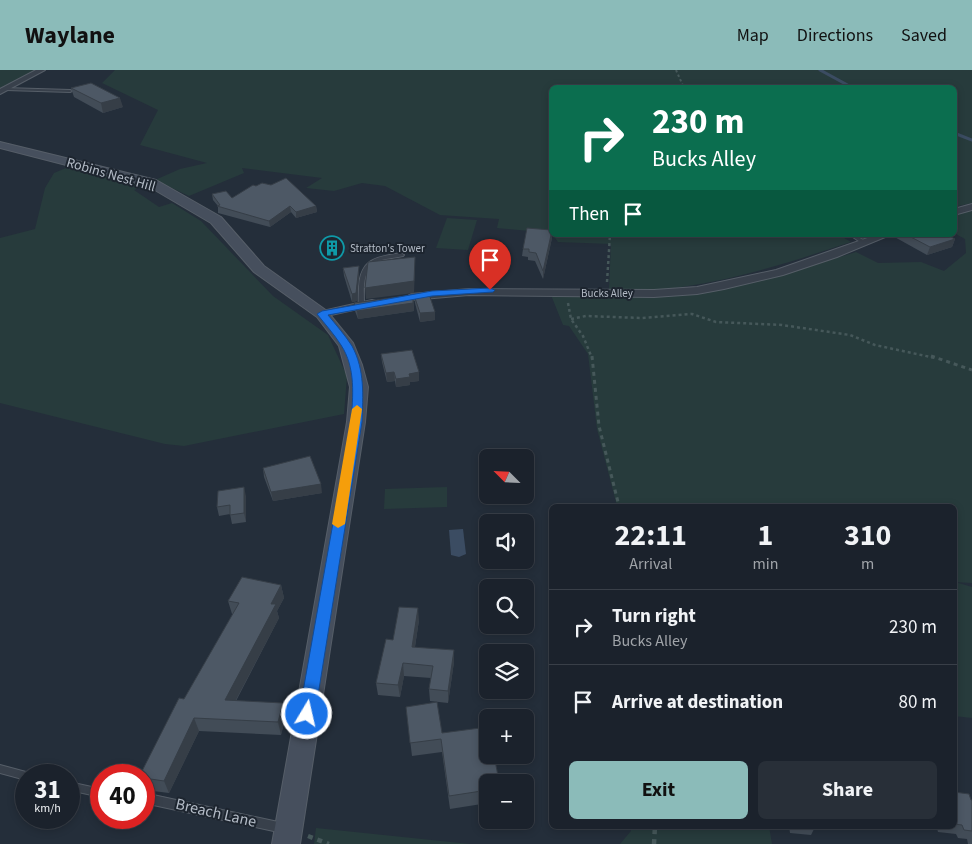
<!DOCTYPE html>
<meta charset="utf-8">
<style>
:root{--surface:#1b222c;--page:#282f38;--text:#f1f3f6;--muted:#a0a4a9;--line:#393f48;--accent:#8bbbb9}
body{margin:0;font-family:"Source Sans 3",sans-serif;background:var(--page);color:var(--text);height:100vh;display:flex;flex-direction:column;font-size:19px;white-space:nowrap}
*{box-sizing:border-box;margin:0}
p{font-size:16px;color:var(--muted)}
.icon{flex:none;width:28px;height:28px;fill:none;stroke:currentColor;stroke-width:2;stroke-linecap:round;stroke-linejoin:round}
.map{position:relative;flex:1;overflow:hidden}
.side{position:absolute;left:549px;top:434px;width:408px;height:325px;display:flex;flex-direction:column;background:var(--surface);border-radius:8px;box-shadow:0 2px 8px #0003,0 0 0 1px var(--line)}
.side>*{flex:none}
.banner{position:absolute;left:549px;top:15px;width:408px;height:152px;border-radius:8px;box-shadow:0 2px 8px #0003,0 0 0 1px var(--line);background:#0b6e4f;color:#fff;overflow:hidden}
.needle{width:32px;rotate:294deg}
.tools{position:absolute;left:479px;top:379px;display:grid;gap:10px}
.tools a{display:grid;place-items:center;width:55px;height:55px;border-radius:8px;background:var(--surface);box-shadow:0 2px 8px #0003,0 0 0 1px var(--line);font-size:25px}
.speed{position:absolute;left:15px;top:694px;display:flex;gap:10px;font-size:25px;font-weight:700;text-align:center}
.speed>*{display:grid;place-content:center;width:65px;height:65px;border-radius:50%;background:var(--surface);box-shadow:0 2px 8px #0003,0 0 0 1px var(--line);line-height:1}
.speed small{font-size:12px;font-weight:400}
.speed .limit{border:8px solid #d22;background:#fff;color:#111}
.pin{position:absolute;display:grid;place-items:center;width:42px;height:42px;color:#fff;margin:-51px -21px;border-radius:50% 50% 50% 0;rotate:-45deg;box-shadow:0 0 5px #0007}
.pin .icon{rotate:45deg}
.me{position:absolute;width:55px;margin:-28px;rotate:9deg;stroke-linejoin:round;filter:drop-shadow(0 0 4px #0008)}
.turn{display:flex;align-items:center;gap:18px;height:105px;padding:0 20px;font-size:22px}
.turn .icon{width:65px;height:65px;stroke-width:2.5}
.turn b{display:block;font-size:35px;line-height:42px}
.then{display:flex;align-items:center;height:48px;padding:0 20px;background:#0003;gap:10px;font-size:19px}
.eta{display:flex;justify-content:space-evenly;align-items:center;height:85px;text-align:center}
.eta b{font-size:30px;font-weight:700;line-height:35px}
.action{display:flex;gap:10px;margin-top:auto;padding:10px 20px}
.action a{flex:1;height:58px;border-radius:8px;background:var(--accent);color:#111;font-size:20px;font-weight:700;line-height:58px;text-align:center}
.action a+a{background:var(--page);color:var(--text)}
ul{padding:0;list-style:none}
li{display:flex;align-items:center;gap:15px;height:75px;padding:0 20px;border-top:1px solid var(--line)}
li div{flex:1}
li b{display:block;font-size:19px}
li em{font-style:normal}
header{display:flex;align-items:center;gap:30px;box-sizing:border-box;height:70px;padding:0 25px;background:var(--accent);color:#111}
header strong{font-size:24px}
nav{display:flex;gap:28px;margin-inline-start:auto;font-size:18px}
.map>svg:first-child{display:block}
.green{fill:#273b3c}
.water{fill:#3b4c62}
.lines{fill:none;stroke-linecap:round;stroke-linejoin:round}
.stream{stroke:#3b4c62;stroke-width:3}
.lane-casing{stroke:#565e68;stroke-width:2}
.street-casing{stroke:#565e68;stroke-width:2}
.secondary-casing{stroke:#565e68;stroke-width:2}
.path-far3{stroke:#46585a;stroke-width:2;stroke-dasharray:2.5 2.5;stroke-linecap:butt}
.path-far2{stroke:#46585a;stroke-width:2.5;stroke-dasharray:3 3;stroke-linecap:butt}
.path-far1{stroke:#46585a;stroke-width:3;stroke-dasharray:4 4;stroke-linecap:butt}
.path{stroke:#46585a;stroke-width:4.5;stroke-dasharray:5 5;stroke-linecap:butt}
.lane{fill:#38404b;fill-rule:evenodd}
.street{fill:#38404b;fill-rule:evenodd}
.secondary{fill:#464f5d;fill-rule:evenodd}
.wall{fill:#424c57}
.shaded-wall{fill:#363e47}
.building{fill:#4d5865;stroke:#363e47}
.route{fill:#1a73e8;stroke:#114b97}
.slow{fill:#f59e0b}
.labels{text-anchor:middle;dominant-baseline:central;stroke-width:4;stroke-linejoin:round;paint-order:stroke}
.far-poi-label{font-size:11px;fill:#b3bbc6;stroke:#1d252f;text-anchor:start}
.far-street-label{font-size:11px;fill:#b3bbc6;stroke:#1d252f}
.street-label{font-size:14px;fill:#b3bbc6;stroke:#1d252f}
.near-street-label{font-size:16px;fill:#b3bbc6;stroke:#1d252f}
</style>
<header>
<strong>Waylane</strong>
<nav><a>Map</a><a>Directions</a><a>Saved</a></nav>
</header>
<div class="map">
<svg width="972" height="774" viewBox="0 0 972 774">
<rect width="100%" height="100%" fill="#242e3a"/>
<g class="green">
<path d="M0,0H35L0,18Z"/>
<path d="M115,0H972V133L954,137V18H551V163L497,158L499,149L440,145L385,116L362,113L334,121L306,118L322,108L242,98L244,103L189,126L155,110L180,99L207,93L140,75L158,40L102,13Z"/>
<path d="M66,98L126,110L141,117L134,120L159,137L172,133L201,151L273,226L328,265L347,306L344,344L184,376L165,374L0,333V168L35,159L45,118L54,103Z"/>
<path d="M972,140V513L955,512L972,517V648L954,646V436H617L597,359L588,284L569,256L563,255L551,225C603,225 657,230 708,222C759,214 807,197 856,182L878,193L921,192L944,201L966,183L965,169L954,163V144Z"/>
<path d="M447,148L477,150L468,180L436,178Z"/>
<path d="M553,165H839L851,172C791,192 730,212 666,219C648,222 627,220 609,219L611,174L558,172Z"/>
<path d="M447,417V437L384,439L385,419Z"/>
<path d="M631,756H769L772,774H620L631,761Z"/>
<path d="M316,758L470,774H314Z"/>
</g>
<path class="water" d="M463,459L466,484L459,487L451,485L449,460Z"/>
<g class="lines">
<g class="stream">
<path d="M820,0L853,18"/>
<path d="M954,63L972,70"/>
</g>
<g class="lane-casing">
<g id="lane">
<path d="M5,18L70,20L72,21L70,22L6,20L4,19Z"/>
<path d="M850,165H855L868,173L863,174Z"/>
<path d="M401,183L404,185L403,186C395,188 386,188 379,191C361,198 364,220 364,235L361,237L359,236C358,230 359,223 359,216C361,188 377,187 401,183Z"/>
<path d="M0,695L26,702L29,703L30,705H26V710L0,703Z"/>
<path d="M69,712L101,719V727L69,720Z"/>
<path d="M144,723L283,753L287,755L288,758L287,761L283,763L144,733Z"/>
</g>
</g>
<g class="street-casing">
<g id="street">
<path d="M36,0H45L0,24V19Z"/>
<path d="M972,134V140L954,145V139Z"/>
<path d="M876,165H890L837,187L783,205L724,219L697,224L654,227L469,225L411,230L406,227L411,224L469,219L654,220L697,217L776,200Z"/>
<path d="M372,230L376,231L378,233L376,235L322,247L316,244L318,242Z"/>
</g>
</g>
<g class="secondary-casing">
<path id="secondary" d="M0,72L156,110L221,147L264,196L327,241L353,273L362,295L368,317L365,352L300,774H272L347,352L350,317L339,276L317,247L254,202L211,153L148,116L0,78Z"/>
</g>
<path class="path-far3" d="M676,0L684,18"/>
<g class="path-far2">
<path d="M607,212L610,165"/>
<path d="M568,233L571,249L583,266L592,288"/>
<path d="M571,249L586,246L642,248L692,244L716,252L782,255L850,265L875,275L935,288"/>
</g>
<g class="path-far1">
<path d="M592,286L599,356L619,436"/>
<path d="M931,286L972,300"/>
</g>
<g class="path">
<path d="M308,766L329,774"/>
<path d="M654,774L655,756"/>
</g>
<use href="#lane" class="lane"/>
<use href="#street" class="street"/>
<use href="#secondary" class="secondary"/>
</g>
<g class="wall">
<path d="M71,18L123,37L103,43L74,27Z"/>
<path d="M256,116L316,136L317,142L296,148L291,142L270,157L218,143V136L213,130L212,124L232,128Z"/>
<path d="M551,165H552V168L543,209L535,191L528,190V187L522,186L523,179Z"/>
<path d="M891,165H947L955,169L952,177L927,185Z"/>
<path d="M359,196V204L357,231L352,232L344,206L343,198Z"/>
<path d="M413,225L414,241L358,249L355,241L354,233Z"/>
<path d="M414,225L435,242V250L420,252L415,233Z"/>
<path d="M381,284L419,311L410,312V315L396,317L395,311L387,312L382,292Z"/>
<path d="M263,398L322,423L273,431L264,407Z"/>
<path d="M246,426V452L232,454L230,444L219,446L217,437Z"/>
<path d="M281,515L284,528L277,541L279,548L236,631L286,645L281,665L199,661L169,723L145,720L144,716V705L184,629L233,544H232L228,531Z"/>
<path d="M419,550L415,577L454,592L448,633L430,631L429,619L431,608L404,606L400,627L378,625L376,613L393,570Z"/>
<path d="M406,637L442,663L488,685H496L494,687L498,706V712H488V733L450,739L442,682L412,686Z"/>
<path d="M954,722L972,730V774H968L967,769L958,768L956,764L938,762L937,758L914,756H954Z"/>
<path d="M789,756H833L831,760L814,759L811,765L790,763Z"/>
<path d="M870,756H883V758Z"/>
</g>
<g class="shaded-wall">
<path d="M120,28L123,37L103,43L101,33Z"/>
<path d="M290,136L291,142L270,157L269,151Z"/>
<path d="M316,136L317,142L296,148V142Z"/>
<path d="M551,165H552V168L543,209V201Z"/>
<path d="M955,169L952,177L927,185L930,177Z"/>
<path d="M415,187V198L414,223L366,229L365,218Z"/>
<path d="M359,196V204L357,231L352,232V224Z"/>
<path d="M413,225L414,241L358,249L357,241Z"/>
<path d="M435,242V250L420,252V243Z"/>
<path d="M394,302L395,311L387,312L386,303Z"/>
<path d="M419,302V311L410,312V315L396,317V309L409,304Z"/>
<path d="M321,414L322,423L273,431L271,422Z"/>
<path d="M244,417L246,426V452L244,443Z"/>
<path d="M281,515L284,528L277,541L279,548L229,643L225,630L271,534Z"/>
<path d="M418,538L419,550L413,589L412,577Z"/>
<path d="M454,580V592L448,633V621Z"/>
<path d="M403,593L404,606L400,627L398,615Z"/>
<path d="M283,633L286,645L281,665L278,652Z"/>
<path d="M194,648L199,661L169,723L164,711Z"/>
</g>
<g class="building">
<path d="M91,13L120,28L101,33L71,18Z"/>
<path d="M286,108L316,136L296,142L290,136L269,151L217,136L220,135L212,124L226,121L232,128L253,115L256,116L262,113L271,115Z"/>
<path d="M527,158L551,160V165L543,201L536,183L529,182V179H523Z"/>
<path d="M907,165H947L955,169L930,177Z"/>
<path d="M415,187L414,211L365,218L368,192Z"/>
<path d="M359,196L356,223L352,224L343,198Z"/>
<path d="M429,224L435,242L420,243L414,225Z"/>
<path d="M413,225V233L357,241L354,233Z"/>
<path d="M412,280L419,302L409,304L410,307L396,309L394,302L386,303L381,284Z"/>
<path d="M310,386L321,414L271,422L263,398Z"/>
<path d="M244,417V443L230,445V435L217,437L218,421Z"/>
<path d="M242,507L281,515L271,534H276L225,630L283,633L278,652L194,648L164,711L144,708V705H140L179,628L184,629L239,533L228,531Z"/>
<path d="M399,537L418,538L412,577L454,580L448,621L429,619L433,596L403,593L398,615L376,613L386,569L393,570Z"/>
<path d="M437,632L442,663L488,657V685H494L498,706L485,708L488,720L449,726L441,669L410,673L406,637Z"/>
<path d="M954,722L969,724L971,730H972V761L964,760L962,755L954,754Z"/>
</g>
<path class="route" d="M490,218L495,220L493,222L432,226L328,245C336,255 345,265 352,276C365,300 363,326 362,352L315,644L312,649L307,651L302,649L299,644L351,352C353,326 356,298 341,275C334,264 325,254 317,244L322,241L432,221Z"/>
<path class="slow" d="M357,335L362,339L345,454L338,458L332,454L352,339Z"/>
<defs>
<g id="building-ring" transform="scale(1.25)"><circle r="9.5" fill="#1d252f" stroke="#0f9aa8" stroke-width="1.5"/><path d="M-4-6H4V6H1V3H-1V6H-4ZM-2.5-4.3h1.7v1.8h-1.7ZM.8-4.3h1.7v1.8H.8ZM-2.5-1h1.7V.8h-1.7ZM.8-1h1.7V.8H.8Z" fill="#0f9aa8"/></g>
</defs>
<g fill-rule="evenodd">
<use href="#building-ring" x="332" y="178"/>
</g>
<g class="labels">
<g class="far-poi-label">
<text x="350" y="178">Stratton's Tower</text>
</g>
<g class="far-street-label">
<text x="607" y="223">Bucks Alley</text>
</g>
<g class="street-label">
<text transform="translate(111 105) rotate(16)">Robins Nest Hill</text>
</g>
<g class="near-street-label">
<text transform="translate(216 743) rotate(13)">Breach Lane</text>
</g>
</g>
</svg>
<div class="tools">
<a><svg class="needle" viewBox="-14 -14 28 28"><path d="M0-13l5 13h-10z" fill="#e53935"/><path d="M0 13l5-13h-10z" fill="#a0a4a9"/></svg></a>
<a><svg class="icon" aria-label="sound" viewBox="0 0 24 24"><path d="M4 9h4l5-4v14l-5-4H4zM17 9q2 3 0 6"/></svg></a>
<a><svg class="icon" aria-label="search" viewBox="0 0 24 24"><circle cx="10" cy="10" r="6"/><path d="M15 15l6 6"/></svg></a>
<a><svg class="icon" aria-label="layers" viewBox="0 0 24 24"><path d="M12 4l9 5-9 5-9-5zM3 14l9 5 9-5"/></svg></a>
<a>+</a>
<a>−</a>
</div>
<div class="speed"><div>31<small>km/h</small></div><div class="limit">40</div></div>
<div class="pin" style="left:490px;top:220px;background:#d93025"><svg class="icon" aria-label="arrive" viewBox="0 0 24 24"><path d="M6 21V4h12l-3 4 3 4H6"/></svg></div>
<svg class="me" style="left:307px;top:644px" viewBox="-20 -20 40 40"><circle r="17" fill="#1a73e8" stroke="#fff" stroke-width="3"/><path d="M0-11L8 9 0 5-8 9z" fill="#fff"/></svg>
<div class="banner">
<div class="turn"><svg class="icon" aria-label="right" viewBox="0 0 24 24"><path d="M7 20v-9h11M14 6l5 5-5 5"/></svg><div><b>230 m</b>Bucks Alley</div></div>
<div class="then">Then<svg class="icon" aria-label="arrive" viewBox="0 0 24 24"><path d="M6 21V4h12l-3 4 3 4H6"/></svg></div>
</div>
<section class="side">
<div class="eta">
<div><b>22:11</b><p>Arrival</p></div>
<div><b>1</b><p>min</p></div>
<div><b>310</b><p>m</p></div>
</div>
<ul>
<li><svg class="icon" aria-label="right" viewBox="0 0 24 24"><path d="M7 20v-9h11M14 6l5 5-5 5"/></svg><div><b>Turn right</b><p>Bucks Alley</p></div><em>230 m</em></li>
<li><svg class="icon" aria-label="arrive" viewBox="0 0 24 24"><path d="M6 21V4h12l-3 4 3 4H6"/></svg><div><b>Arrive at destination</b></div><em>80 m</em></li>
</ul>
<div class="action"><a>Exit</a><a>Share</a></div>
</section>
</div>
